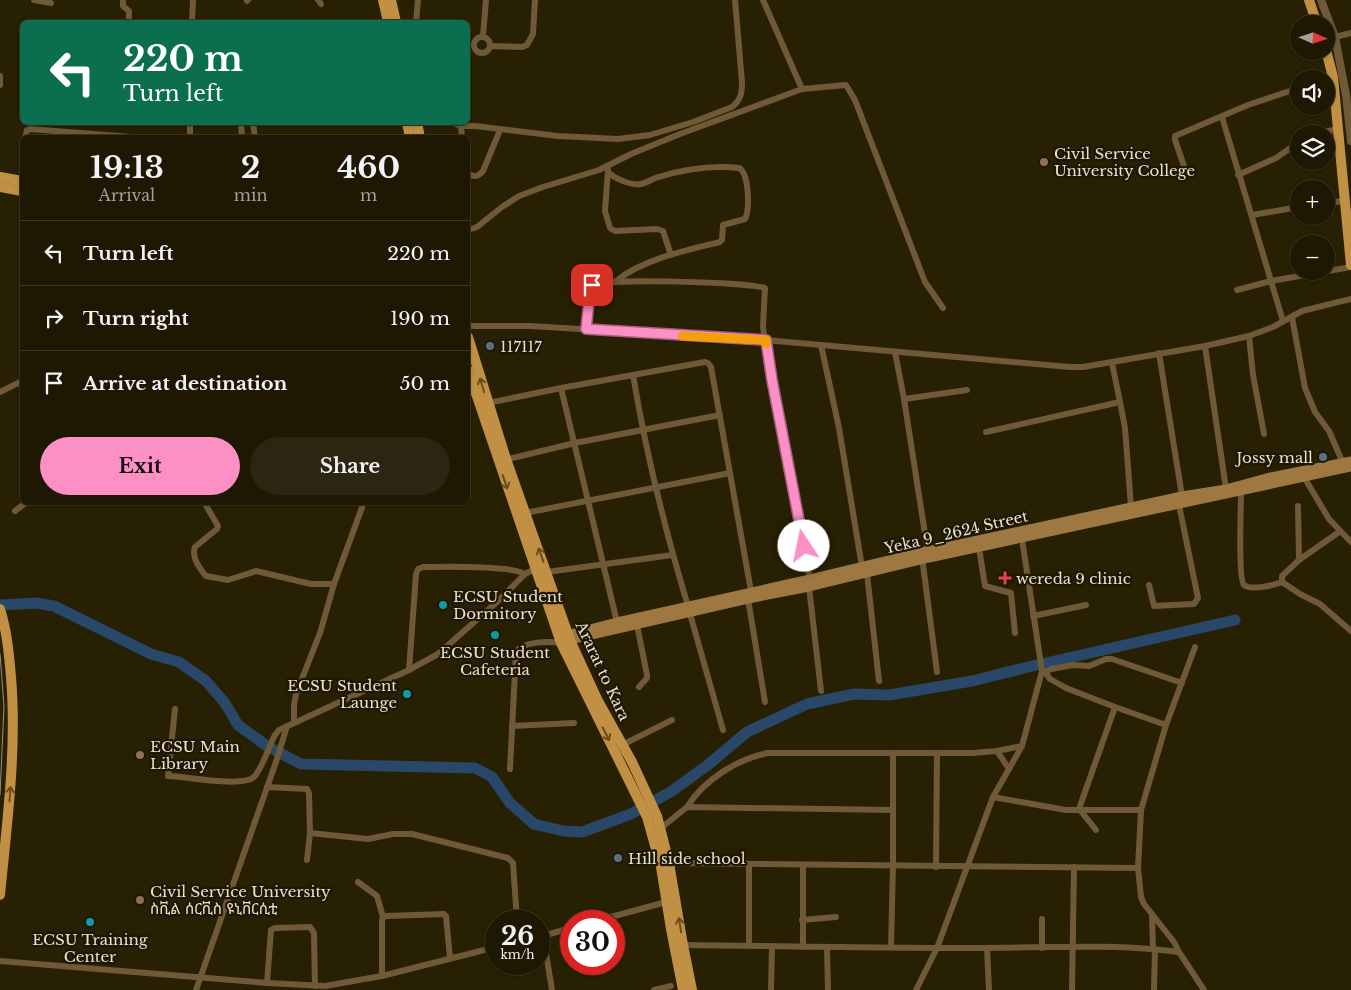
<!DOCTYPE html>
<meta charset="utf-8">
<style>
:root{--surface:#1e1802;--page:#2b2511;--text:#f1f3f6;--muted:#a1a099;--line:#3c3724;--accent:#fc8fc3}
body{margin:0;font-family:"Libre Baskerville","Noto Sans Ethiopic",serif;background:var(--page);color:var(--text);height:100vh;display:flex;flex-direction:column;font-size:19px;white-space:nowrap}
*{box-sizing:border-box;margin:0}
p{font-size:16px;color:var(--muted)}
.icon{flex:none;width:28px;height:28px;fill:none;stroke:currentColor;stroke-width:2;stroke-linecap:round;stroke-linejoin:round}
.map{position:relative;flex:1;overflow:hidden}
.details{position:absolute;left:20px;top:135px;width:450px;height:370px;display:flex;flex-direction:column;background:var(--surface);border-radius:8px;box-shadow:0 1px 4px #0004,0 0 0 1px var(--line)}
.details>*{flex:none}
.top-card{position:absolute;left:20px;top:20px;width:450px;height:105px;border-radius:8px;box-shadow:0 1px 4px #0004,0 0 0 1px var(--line);background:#0b6e4f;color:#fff;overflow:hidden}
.needle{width:32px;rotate:93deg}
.fabs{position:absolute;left:1290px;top:15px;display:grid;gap:10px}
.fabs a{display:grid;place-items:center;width:45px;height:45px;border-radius:50%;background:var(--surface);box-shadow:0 1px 4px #0004,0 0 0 1px var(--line);font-size:25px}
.speed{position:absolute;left:485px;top:910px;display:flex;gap:10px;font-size:25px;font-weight:700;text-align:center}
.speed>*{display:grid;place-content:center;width:65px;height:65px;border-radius:50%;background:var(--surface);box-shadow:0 1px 4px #0004,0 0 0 1px var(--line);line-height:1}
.speed small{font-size:12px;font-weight:400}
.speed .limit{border:8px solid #d22;background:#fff;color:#111}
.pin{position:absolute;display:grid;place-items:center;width:42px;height:42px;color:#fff;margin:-21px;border-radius:10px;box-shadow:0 2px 8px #0006}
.me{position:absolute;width:55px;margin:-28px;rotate:349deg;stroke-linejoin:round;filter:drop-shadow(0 0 4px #0008)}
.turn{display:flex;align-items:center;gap:18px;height:105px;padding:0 20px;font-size:22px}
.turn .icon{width:65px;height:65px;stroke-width:2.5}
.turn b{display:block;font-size:35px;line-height:42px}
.eta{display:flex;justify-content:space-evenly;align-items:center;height:85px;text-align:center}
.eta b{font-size:30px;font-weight:700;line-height:35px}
.action{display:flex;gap:10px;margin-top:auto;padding:10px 20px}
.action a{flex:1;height:58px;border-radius:30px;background:var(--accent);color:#111;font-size:20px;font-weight:700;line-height:58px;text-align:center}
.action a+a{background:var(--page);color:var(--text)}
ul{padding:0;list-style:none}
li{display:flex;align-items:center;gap:15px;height:65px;padding:0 20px;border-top:1px solid var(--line)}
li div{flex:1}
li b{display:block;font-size:19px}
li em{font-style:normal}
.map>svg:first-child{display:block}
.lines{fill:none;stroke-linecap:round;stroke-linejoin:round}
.river{stroke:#294769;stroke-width:11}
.minor{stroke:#705937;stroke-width:6}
.tertiary{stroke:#705937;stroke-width:8}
.secondary{stroke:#9e7840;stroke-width:9}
.primary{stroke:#c19045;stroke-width:10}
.tram{stroke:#98917b;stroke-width:1}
.oneway{stroke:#684d1f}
.route-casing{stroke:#a45d7f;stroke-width:12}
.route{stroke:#fc8fc3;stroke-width:9}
.slow{stroke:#f59e0b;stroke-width:9}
.education-dot{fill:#8d6e63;stroke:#1f1700;stroke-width:2}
.service-dot{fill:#5c6f8a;stroke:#1f1700;stroke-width:2}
.health-dot{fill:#e0444e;stroke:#1f1700;stroke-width:2}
.culture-dot{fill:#0f9aa8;stroke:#1f1700;stroke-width:2}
.labels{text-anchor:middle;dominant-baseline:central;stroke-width:4.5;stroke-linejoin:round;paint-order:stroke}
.poi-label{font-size:15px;fill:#e5e0cf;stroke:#1f1700;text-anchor:start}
.street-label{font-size:15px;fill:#e5e0cf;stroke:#1f1700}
</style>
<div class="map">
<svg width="1351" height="990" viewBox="0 0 1351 990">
<rect width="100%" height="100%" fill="#282002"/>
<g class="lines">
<path class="river" d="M0,605L36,603L54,606L151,654L179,662L206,681L225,703L238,725L267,746L301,764L475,768L492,777L510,803L534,824L563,831L582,832L631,814L672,791L709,764L747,732L807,704L854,694L889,695L972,681L1024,668L1235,620"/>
<g class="minor">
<path d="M34,0L51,3"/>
<path d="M123,0V6L129,11V22"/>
<path d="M318,0L321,4"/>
<path d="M763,0L802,89"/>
<path d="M247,1L248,0"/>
<path d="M192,22L193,0"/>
<path d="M416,22L418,0"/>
<path d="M483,36L486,0"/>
<circle cx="482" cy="45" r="8"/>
<path d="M1335,37L1351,33"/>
<path d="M490,46L522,47L527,45L533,34L535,0"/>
<path d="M0,76V85"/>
<path d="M1222,117L1271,281L1351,267"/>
<path d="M241,122L242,138"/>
<path d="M253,122L255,138"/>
<path d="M451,122L461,126H475L558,136L618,139L650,135L693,122L732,107C741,100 742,93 742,82L735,0"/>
<path d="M461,126L462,138"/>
<path d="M1317,134L1337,129"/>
<path d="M25,138L27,130L30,129L144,138"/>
<path d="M190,138V122"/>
<path d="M1185,169L1175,140V136L1248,105L1299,88"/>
<path d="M608,170L605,211L610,228L615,231L657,229L663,231L671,255"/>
<path d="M609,173C616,179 632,186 641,184C647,183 653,178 659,177C685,169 711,165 739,168C749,173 750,209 745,219L723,225L722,240L720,242C687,250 643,259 616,281"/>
<path d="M468,174C475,177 478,177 483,171L500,130"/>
<path d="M1238,175L1276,158L1299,142"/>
<path d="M1326,203L1344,201"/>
<path d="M1252,215L1299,207"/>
<path d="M468,230L477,227L502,207L519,196L543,187L599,170L631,154L680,134L802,89L846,85L855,100L925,282L943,308"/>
<path d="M1237,290L1271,281L1283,321"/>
<path d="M1292,317L1305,388L1315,412L1329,431L1343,463"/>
<path d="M468,326H530L765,340L1070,367H1083L1205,346L1249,336L1273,327L1302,311L1351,299"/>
<path d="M586,329L590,292L592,285C605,278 748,282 765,288L763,326L764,335L810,579"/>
<path d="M1249,336L1253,375L1264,434"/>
<path d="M821,345L839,428L862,567"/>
<path d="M1205,346L1226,489"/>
<path d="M895,352L904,399L928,553"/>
<path d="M1159,353L1182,496"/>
<path d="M633,375C646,453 665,530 688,606"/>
<path d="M561,388L617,622"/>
<path d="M0,392L22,381"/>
<path d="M904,399L967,390"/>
<path d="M1120,402L1125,428L1131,507"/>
<path d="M488,403L561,388L705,362L708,363L711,367L751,591"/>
<path d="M986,432L1120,402L1112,363"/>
<path d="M504,460L575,443L720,415"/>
<path d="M1304,477L1329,519L1351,542"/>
<path d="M1241,492C1241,505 1238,579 1244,585C1251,591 1274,585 1282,582V576L1299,560L1339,532"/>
<path d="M204,502L218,526L217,529L195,547C191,557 199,568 206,576L228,580L256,571L311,584H334"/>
<path d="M1298,506L1299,560"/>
<path d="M15,511L27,502"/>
<path d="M525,513L730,473"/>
<path d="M979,548L985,586L1011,593L1015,633"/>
<path d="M922,557L937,672"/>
<path d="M547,572L672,555"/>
<path d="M867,574L879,681"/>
<path d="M1282,582L1300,594L1320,604L1351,631"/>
<path d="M1149,585L1154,606L1194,604L1198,598L1179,505"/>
<path d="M809,587L821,691"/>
<path d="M748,599L765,702"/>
<path d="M690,614L723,730"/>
<path d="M1033,616L1086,605"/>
<path d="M637,625L647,675V678L639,687"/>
<path d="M1195,647L1166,725L1141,810L1138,868L1141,897L1144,904L1174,942L1179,952L1204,990"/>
<path d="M409,670L416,574L418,569L423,567C443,567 510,565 525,574"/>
<path d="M1042,671L1045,672L1051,669L1073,665L1089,666L1106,659H1112L1182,683"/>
<path d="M1045,672L1050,679L1066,688L1115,707L1166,725"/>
<path d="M175,709L168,776C185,776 242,788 254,777C262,769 269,746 275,735L279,730L409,670L438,654L497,602L525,574L535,569"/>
<path d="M294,723V705L296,694L320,633L334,584L364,502"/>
<path d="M512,726L574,723"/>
<path d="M622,745L672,720"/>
<path d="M997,751L1009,769"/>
<path d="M510,769L516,652C523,641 549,641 561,643"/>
<path d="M267,787L307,789L309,793L310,833L368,839L393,834H412L508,858L513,863L517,921"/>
<path d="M993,797L1066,810H1141"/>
<path d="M687,807C704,780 737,759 768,753H972L997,751L1022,746"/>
<path d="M661,828L687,807L892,810"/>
<path d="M1096,830L1080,810V806L1115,707"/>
<path d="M307,860L310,833"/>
<path d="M669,863L1138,868"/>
<path d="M936,867L937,753"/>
<path d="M358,882L377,896L383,917"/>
<path d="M1152,914L1153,949"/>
<path d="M802,920L836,917"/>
<path d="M596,921L670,901"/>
<path d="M543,935L552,990"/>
<path d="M539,937L571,928"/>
<path d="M683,945C780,946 877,948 975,948C1043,948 1111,943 1179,952"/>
<path d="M749,945V864"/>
<path d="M803,947V865"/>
<path d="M891,947L893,865V754"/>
<path d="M827,948L828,990"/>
<path d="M987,948L989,990"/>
<path d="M1042,948V919"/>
<path d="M0,961L267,983L325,986L382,976L496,947"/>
<path d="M382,976V920L383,917L387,916L444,914L446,916L450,958"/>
<path d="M267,983L271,930L275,928L310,927L314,933L315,986"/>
<path d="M196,990L277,759L287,726"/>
<path d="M654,990L671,986"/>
<path d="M771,990L772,946"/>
<path d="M916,990L937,948L993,797L1022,746L1042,671L1022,539"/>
<path d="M1072,990L1074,867"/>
<path d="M1154,990L1155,949"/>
</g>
<path class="tertiary" d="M1321,0L1335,37L1346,95L1351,141"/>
<g class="secondary">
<path d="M562,636L617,622L810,579L927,551L1182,496L1226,489L1270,477L1351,461"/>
<path d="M565,641L748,599L809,587L929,558L1351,467"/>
</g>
<g class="primary">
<path d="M383,0L388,22"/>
<path d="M391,0L396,22"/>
<path d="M1309,0L1317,24"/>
<path d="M1326,50L1333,77L1351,265"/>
<path d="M407,122L410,138"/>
<path d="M417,122L420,138"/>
<path d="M0,177L22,181"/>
<path d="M0,187L22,191"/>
<path d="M468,337L506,459L570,640L598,701L632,762L657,816L669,863L683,945L692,990"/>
<path d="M468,370L561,643L647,817L661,867L671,929L683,990"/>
<path d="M0,609C7,631 9,654 11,677C17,750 7,822 0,895"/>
</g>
<path class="tram" d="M0,654L4,706L0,795"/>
</g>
<defs><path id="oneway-shaft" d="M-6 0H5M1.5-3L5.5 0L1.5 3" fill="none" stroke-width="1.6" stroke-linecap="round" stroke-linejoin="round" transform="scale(1.25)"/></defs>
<g class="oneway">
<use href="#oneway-shaft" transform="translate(482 385) rotate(-107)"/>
<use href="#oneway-shaft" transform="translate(505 482) rotate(71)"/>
<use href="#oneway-shaft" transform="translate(541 555) rotate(-110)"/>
<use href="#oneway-shaft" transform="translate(606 734) rotate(63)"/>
<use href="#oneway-shaft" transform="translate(10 794) rotate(-86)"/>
<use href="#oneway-shaft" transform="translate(680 925) rotate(-99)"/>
</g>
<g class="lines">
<g class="route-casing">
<path id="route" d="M592,285L590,292L586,329L766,340L772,380L804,546"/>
</g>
<use href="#route" class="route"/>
<path class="slow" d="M682,336L766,340V344"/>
</g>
<g class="education-dot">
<circle cx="1044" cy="162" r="5"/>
<circle cx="140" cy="755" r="5"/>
<circle cx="140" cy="900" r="5"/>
</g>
<g class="service-dot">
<circle cx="490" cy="346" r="5"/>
<circle cx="1323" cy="457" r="5"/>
<circle cx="618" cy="858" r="5"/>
</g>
<path class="health-dot" d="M1002.5 570.5h5v5h5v5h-5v5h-5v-5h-5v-5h5z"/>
<g class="culture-dot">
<circle cx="443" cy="605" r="5"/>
<circle cx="495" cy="635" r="5"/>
<circle cx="407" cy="694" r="5"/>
<circle cx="90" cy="922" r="5"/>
</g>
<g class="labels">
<g class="poi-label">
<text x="1054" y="153">Civil Service<tspan x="1054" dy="17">University College</tspan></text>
<text x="500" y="346">117117</text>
<text x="1313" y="457" text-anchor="end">Jossy mall</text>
<text x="1016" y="578">wereda 9 clinic</text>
<text x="453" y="596">ECSU Student<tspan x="453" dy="17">Dormitory</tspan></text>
<text x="495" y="652" text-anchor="middle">ECSU Student<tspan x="495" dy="17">Cafeteria</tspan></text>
<text x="397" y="685" text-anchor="end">ECSU Student<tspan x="397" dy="17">Launge</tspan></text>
<text x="150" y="746">ECSU Main<tspan x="150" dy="17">Library</tspan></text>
<text x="628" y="858">Hill side school</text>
<text x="150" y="891">Civil Service University<tspan x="150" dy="17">ስቪል ሰርቪስ ዩኒቨርሲቲ</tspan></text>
<text x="90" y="939" text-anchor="middle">ECSU Training<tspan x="90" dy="17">Center</tspan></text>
</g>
<g class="street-label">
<text transform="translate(956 532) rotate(-13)">Yeka 9_2624 Street</text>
<text transform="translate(603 671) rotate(65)">Ararat to Kara</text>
</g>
</g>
</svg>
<div class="fabs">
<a><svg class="needle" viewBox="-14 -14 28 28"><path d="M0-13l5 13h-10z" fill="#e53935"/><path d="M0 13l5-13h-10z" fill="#a1a099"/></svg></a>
<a><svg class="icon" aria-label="sound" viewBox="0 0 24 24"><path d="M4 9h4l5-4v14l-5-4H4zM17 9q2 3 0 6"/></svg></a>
<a><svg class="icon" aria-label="layers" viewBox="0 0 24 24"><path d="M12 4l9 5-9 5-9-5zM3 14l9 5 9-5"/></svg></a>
<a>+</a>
<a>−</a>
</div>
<div class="speed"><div>26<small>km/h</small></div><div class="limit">30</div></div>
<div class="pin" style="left:592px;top:285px;background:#d93025"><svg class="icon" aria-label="arrive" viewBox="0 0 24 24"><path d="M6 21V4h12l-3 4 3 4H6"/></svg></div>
<svg class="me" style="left:804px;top:546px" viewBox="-20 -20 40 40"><circle r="19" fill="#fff"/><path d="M0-13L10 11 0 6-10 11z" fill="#fc8fc3"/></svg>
<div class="top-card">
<div class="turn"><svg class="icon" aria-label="left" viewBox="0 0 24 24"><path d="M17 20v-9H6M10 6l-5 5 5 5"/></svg><div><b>220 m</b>Turn left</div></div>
</div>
<section class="details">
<div class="eta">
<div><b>19:13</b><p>Arrival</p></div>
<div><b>2</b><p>min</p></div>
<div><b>460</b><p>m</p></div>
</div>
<ul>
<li><svg class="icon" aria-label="left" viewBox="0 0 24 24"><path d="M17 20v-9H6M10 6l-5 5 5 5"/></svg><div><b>Turn left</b></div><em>220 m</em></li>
<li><svg class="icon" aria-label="right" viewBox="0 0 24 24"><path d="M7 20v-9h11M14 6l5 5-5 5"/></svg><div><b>Turn right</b></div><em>190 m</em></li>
<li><svg class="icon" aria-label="arrive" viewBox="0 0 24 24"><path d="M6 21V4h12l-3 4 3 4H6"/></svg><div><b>Arrive at destination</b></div><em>50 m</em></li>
</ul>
<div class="action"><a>Exit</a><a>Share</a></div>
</section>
</div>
